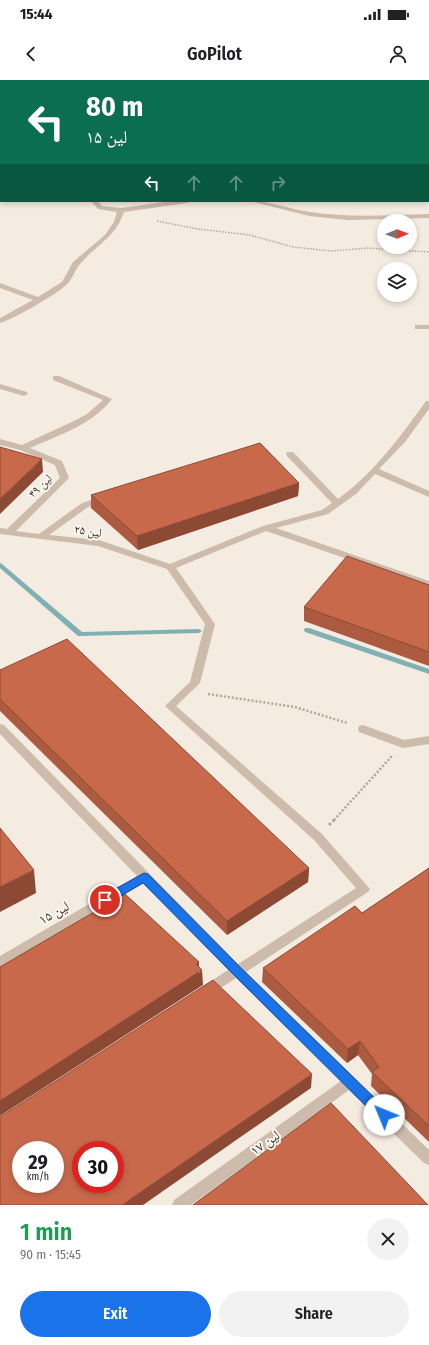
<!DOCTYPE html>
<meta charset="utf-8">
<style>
:root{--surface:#fff;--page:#f2f2f2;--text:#202124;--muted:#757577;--accent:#1a73e8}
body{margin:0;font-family:"Fira Sans Condensed","Noto Naskh Arabic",sans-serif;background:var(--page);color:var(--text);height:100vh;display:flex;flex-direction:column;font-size:15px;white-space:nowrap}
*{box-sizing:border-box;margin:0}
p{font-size:13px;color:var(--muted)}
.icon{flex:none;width:22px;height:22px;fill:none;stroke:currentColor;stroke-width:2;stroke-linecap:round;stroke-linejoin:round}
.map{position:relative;height:1125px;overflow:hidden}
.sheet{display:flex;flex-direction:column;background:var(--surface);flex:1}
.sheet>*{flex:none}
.guide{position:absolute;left:0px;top:0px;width:429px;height:122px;box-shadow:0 2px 6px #0003;background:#0b6e4f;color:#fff;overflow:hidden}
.needle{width:26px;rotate:89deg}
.fabs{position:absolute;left:377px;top:134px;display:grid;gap:8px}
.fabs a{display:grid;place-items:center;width:40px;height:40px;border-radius:50%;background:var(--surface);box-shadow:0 2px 6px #0003;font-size:20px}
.speed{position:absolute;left:12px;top:1061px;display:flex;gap:8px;font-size:20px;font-weight:700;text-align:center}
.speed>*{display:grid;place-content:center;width:52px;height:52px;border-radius:50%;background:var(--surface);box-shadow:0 2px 6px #0003;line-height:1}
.speed small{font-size:10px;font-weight:400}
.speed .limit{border:6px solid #d22;background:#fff;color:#111}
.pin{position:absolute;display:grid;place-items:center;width:34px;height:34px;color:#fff;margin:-17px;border:2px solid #fff;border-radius:50%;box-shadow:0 1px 4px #0007}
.me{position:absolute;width:44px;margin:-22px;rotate:315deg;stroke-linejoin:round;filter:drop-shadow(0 0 3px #0008)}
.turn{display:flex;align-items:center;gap:14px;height:84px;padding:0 20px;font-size:18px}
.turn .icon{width:52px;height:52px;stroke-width:2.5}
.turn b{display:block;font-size:28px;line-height:34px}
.lanes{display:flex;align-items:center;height:38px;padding:0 20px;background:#0003;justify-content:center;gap:20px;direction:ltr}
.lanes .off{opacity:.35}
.round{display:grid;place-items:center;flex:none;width:42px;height:42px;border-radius:21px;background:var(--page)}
.head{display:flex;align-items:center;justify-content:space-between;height:68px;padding:0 20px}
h1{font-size:24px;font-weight:600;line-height:30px;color:#1e9e55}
.cta{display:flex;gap:8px;margin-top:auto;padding:8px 20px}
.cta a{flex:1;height:46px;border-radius:24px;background:var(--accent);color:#fff;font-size:16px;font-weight:600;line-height:46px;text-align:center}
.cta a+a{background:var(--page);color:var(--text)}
.status{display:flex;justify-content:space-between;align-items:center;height:28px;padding:0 20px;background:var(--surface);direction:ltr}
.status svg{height:11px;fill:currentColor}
header{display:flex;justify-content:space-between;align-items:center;height:52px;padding:0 20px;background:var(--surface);font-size:18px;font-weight:600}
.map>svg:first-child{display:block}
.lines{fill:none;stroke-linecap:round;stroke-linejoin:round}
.stream{fill:#7fb0b2;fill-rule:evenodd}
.path-far2{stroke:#b9a596;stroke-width:1.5;stroke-dasharray:1.5 1.5;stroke-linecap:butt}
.path-far1{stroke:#b9a596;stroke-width:2.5;stroke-dasharray:2 2;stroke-linecap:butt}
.path{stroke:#b9a596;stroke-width:3;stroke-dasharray:2.5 2.5;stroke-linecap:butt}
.minor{fill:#cdbbac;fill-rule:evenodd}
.wall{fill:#ac5a40}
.shaded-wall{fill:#8c4a34}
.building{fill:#c8694b;stroke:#8c4a34;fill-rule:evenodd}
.route{fill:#1a73e8;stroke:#114b97}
.labels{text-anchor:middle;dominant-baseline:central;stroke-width:4;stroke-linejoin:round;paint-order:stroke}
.street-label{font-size:12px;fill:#3b302b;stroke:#fbf5ee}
.near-street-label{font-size:14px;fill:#3b302b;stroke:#fbf5ee}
</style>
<div class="status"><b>15:44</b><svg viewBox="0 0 49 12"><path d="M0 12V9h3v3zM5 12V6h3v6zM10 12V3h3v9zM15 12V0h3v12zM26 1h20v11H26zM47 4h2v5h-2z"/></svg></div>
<header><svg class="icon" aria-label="back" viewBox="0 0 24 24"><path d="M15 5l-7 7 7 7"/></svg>GoPilot<svg class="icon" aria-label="person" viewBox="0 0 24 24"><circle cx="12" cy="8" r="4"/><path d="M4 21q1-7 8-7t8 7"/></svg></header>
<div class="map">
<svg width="429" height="1125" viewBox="0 0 429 1125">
<rect width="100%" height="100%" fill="#f4ebe1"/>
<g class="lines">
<g class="stream">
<path d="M0,483L2,484L82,552L199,549L202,551L199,553L78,556L0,488Z"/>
<path d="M305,548H309L429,589V594L305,552L304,550Z"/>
</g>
<path class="path-far2" d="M157,141L198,149L250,155L293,167L331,171L367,168L429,172"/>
<g class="path-far1">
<path d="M208,614L295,627L347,643"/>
<path d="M334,740L392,676"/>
</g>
<path class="path" d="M329,745L335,739"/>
<g class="minor">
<rect x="149" y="0" width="6" height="1"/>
<path d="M409,0H417L418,1H410Z"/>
<rect x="428" y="7" width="1" height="4"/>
<rect x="428" y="37" width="1" height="4"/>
<path d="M428,55H429L428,60Z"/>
<rect x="428" y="75" width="1" height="5"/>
<path d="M91,121H98L102,126L121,128L172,121H190L187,123L124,132C115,158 96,165 79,185C75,190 73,198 68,203C61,212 12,240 0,243V238L33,220L0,208V203L38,217L62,202L73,182L105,155L114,142L117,132L98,129Z"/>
<path d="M250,121C270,121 289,129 310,132C349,138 389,135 429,134V138L348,140L309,136Z"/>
<rect x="415" y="245" width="14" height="4"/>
<path d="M53,296H59L112,319C92,345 59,355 30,368L62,381L69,398L16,451L39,454L82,423L103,416L106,417L107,419L106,421L88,427L49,455L99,460L170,484L263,446L322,430L332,423L287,376L286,374L287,372H293L338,419C372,395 402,355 426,321H429V329L405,362L379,389L429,411V417L375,394L356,414L328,434L276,448L429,501V507L266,451L176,488L215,544L200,603L176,626L322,754L370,809L368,812L246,892L429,1070V1085L424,1083L349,1010L191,1125H172L174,1120L341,1001L236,898L210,915L206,916L202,915L200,911L202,907L228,890L144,803L0,887V876L137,796L0,654V644L4,645L238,884L356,808L314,760L165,626L190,602L205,544L167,489L98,466L0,454V448L7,449L60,398L55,385L20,370L0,365V359L22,365L76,340L87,334L103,320L53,300Z"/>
<path d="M0,304L27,312L28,314L24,316L0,309Z"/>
<path d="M363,645L404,660L429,656V664L403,668L359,652L358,649L359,646Z"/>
</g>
</g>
<g class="wall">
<path d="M299,403L298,416L138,470L91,428V415Z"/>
<path d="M429,505V586L304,541V527Z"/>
<path d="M0,590L309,788L308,802L227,855L0,631Z"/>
<path d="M429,788V1062L371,1006L372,994L358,975L347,983L262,902L263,888L362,833Z"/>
</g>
<g class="shaded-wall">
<path d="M42,379L43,392L0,434V419Z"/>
<path d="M299,403L298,416L138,470L137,456Z"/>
<path d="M309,788L308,802L227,855V841Z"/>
<path d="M34,790L36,813L0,832V807Z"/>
<path d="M199,882V893L202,890L203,905L0,1036V1021Z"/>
<path d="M360,961L358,975L347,983L348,969Z"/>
<path d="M312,994L311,1008L143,1125H122Z"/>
</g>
<g class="building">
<path d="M260,363L299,403L137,456L91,415Z"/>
<path d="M0,367L42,379L0,419Z"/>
<path d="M347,476L429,505V572L304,527Z"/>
<path d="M67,559L309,788L227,841L0,619V590Z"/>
<path d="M0,748L34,790L0,807Z"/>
<path d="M429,788V1046L372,992L379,987L360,961L348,969L263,888L355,826L362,833Z"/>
<path d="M125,814L199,882L196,884L202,890L0,1021V887Z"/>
<path d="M213,900L312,994L122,1125H0V1037ZM21,1070H55V1104H21ZM81,1070H115V1104H81Z"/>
<path d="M331,1023L428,1125H193Z"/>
</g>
<path class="route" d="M144,793L148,794L241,888L388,1031L390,1035L388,1039L384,1040L379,1039L233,894L143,803L109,823L105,825L101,823L100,820L101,817Z"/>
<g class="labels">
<g class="street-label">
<text transform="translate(40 406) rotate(-44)">لین ۴۹</text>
<text transform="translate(88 451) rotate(8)">لین ۲۵</text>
</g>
<g class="near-street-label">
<text transform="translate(54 833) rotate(-30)">لین ۱۵</text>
<text transform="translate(265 1063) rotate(-36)">لین ۱۷</text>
</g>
</g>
</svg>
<div class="fabs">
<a><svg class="needle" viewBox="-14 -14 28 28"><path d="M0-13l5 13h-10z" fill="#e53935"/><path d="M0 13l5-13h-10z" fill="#757577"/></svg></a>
<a><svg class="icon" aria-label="layers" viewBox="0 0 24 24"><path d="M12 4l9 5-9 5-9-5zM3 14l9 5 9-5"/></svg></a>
</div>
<div class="speed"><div>29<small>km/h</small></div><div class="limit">30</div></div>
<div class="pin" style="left:105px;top:820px;background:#d93025"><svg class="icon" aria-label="arrive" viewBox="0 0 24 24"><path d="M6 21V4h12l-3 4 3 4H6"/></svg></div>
<svg class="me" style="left:384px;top:1035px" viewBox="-20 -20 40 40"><circle r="19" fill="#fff"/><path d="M0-13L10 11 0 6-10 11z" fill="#1a73e8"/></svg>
<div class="guide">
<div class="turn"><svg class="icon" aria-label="left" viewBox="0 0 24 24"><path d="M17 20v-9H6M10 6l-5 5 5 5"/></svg><div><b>80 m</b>لین ۱۵</div></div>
<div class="lanes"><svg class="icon" aria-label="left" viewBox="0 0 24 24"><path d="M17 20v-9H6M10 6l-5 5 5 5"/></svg><svg class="icon off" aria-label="ahead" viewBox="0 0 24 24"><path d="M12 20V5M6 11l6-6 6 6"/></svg><svg class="icon off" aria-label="ahead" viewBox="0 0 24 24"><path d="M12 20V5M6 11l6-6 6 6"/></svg><svg class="icon off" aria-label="right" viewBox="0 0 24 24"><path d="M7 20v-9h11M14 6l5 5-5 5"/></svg></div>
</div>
</div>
<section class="sheet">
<div class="head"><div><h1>1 min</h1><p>90 m · 15:45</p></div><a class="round"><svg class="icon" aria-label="close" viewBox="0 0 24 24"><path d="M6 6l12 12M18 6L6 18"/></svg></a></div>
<div class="cta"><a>Exit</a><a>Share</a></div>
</section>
